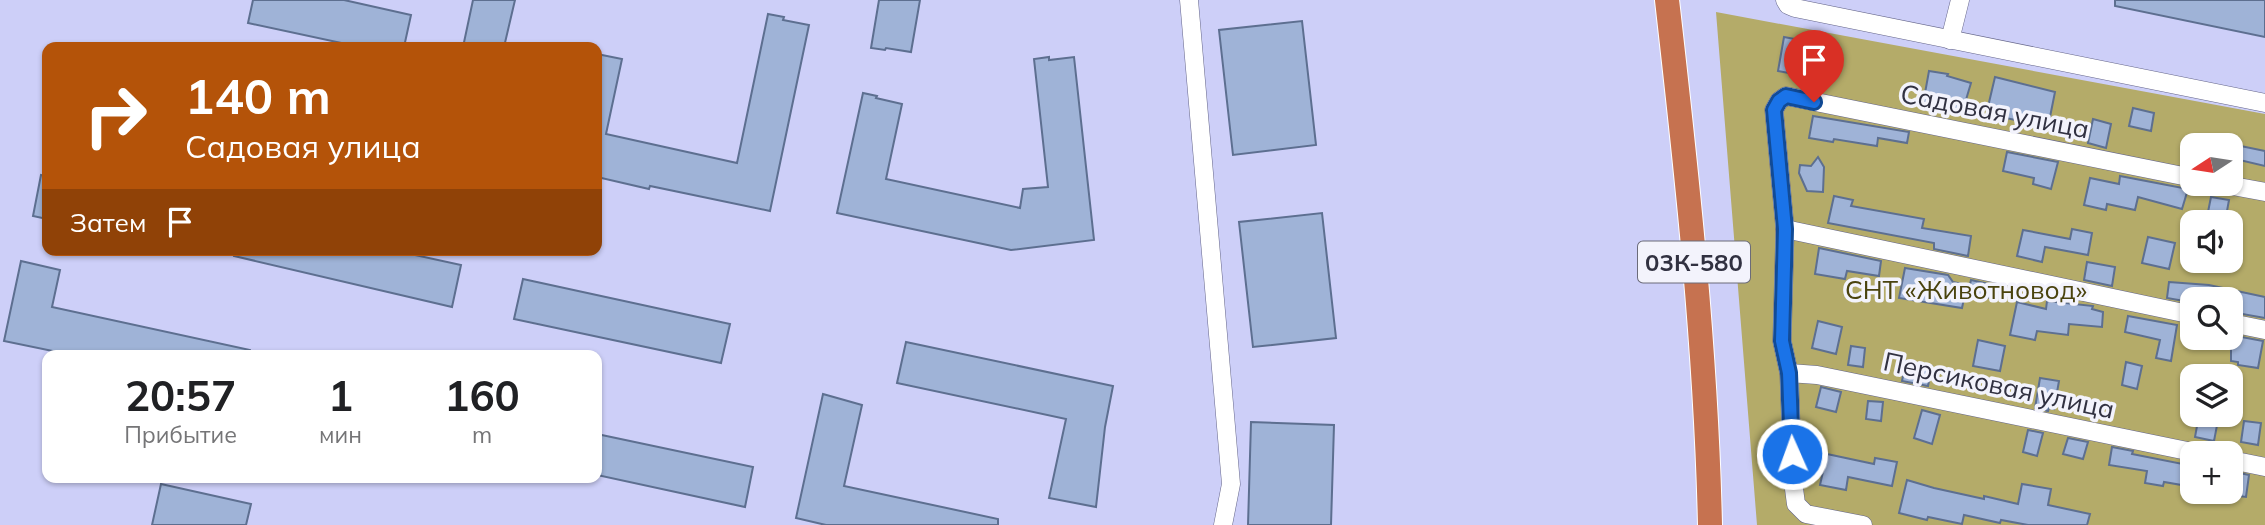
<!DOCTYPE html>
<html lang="ru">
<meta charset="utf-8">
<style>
:root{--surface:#fff;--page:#f2f2f2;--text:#202124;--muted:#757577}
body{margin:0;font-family:Mulish,sans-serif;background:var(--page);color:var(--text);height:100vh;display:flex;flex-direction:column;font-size:26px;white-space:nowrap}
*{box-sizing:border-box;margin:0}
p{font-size:23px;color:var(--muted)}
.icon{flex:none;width:38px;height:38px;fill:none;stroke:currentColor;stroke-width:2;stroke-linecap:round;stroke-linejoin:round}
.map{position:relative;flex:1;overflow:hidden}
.drawer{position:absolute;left:42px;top:350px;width:560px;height:133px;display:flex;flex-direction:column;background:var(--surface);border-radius:14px;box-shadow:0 2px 5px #0004}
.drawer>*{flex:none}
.guide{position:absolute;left:42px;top:42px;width:560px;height:214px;border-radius:14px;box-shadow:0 2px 5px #0004;background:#b45309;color:#fff;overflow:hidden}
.needle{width:46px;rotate:258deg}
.tools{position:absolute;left:2180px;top:133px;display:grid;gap:14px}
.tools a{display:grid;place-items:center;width:63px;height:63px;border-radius:14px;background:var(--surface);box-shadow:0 2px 5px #0004;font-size:35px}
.pin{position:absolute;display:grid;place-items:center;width:60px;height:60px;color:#fff;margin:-72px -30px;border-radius:50% 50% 50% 0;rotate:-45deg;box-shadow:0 0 7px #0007}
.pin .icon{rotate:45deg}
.me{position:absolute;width:77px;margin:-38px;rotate:358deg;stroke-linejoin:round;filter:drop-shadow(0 0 5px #0008)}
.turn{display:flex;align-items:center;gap:24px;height:147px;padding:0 28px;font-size:32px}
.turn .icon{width:91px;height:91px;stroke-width:2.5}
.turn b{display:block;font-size:49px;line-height:60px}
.then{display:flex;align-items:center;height:66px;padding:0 28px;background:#0003;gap:14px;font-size:26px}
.eta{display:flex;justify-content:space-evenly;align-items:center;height:119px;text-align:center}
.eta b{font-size:42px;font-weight:700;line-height:49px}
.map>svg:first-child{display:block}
.green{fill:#b4ab69;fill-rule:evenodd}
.building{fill:#9fb3d7;stroke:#5d6f90;stroke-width:2}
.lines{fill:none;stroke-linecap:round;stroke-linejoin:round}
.minor-casing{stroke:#646589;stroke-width:19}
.highway-casing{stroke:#fff;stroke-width:26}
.minor{stroke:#fff;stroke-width:18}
.highway{stroke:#c67250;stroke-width:24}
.route-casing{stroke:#114b97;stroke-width:18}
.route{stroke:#1a73e8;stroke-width:12}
.labels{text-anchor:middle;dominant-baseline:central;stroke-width:7;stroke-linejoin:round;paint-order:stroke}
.shield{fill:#f3f3fc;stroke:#6b6b79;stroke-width:2}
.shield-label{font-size:24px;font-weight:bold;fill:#313141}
.street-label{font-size:26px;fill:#313141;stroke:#f3f3fc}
.park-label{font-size:26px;fill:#4a430e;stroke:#f3f3fc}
</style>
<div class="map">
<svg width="2265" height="525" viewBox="0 0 2265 525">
<rect width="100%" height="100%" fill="#cdcff8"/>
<path class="green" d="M1716,12L2265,114V525H1757ZM2193,145H2231V184H2193ZM2193,222H2231V261H2193ZM2193,299H2231V338H2193ZM2193,376H2231V415H2193ZM2193,453H2231V492H2193Z"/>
<g class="building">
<path d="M253,0H344L411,15L404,47H360L248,23Z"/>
<path d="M473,0H515L504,47H463Z"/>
<path d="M879,0H920L911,52L886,48L885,50L871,48Z"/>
<path d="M2115,0H2265V37L2115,6Z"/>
<path d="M768,14L784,17L783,20L809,25L770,211L650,186L649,189L597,177V54L622,59L606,134L737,163Z"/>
<path d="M1302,21L1316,145L1233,155L1219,30Z"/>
<path d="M1784,37L1816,43L1810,77L1778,71Z"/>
<path d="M1049,57V60L1074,57L1094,240L1011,250L837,213L863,93L877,96L876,98L902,104L886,179L1020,208L1023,189L1048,187L1034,59Z"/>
<path d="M1929,71L1948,74L1947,76L1971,83L1962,113L1923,104Z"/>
<path d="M1995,77L2055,92L2048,127L2006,118V122L1991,119L1993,112L1987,111Z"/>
<path d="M2133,108L2154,113L2151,131L2129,126Z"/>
<path d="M1813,116L1909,132L1907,143L1878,138L1877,146L1834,139L1833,142L1809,138Z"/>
<path d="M2093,119L2111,124L2106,148L2088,143Z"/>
<path d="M2231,144L2265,151V166L2231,158Z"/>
<path d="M2007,152L2058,162L2051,189L2033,184L2034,178L2003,171Z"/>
<path d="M1818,157L1824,167L1823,192L1807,191L1799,173L1800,165L1811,166Z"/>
<path d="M41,175L47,176V219L33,216Z"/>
<path d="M2120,176L2188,189L2182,209L2138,197L2135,210L2107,204L2106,210L2084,205L2090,178L2119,184Z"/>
<path d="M1834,196L1853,200L1851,206L1924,219L1922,228L1971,236L1968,256L1934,249V243L1828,223Z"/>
<path d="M2211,197L2229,200L2225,222H2206Z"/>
<path d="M1322,213L1336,338L1253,347L1239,222Z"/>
<path d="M2072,229L2092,233L2088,255L2045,247L2042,262L2017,256L2023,230L2070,239Z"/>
<path d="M2148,237L2175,243L2169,269L2142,263Z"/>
<path d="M1819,248L1881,261L1879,276L1847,271L1845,279L1815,274Z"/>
<path d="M235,250H392L461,265L452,307L234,256Z"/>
<path d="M21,261L60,270L52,307L250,350V355H72L4,341Z"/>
<path d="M2087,262L2115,267L2112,286L2084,280Z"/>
<path d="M1905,268L1948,275L1953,282L1967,285L1962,308L1899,298Z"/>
<path d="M523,279L730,324L721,363L514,319Z"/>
<path d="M1971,280L1998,286L1995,299L1968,293Z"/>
<path d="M2169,282L2209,285L2265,297V318L2231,312V299H2184V301L2167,298Z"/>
<path d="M2047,301L2093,306L2092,309L2103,312L2102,327L2069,324L2068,335L2037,331L2035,340L2010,335L2017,302L2046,309Z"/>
<path d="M2128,316L2177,325L2171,361L2156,358L2160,340L2125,332Z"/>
<path d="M1818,321L1842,327L1836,354L1812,348Z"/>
<path d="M2231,335L2263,341L2258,368L2238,365V362L2231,361Z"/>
<path d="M1978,340L2005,346L2000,371L1973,366Z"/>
<path d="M906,342L1113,386L1105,427L1096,507L1049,498L1066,419L897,383Z"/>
<path d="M1851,346L1865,348L1863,367L1848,365Z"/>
<path d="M1906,361L1932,366L1928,386L1902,381Z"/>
<path d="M2126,362L2142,366L2137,389L2122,385Z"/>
<path d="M2040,378L2059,381L2054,409L2049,408L2048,411L2035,408Z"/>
<path d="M1821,387L1841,392L1836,412L1816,407Z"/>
<path d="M823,394L862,405L844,486L998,519V525H826L796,518Z"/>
<path d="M1868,401L1883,402L1881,421L1866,419Z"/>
<path d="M1922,410L1940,415L1932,444L1914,438Z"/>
<path d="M2199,415H2219L2214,441L2195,437Z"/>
<path d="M2244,421L2261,423L2258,445L2241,442Z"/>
<path d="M1251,422L1334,425L1331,525H1248Z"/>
<path d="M2028,430L2043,433L2037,456L2023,452Z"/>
<path d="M597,434L753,467L745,507L597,475Z"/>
<path d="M2068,438L2088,442L2083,459L2063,454Z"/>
<path d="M2112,447L2133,451L2132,454L2193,466V487L2164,482L2163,486L2145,483L2147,471L2109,465Z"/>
<path d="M1827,454L1874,464L1875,458L1897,462L1892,486L1848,477L1846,490L1820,485Z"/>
<path d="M2235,472L2249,475L2246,497L2230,495Z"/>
<path d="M1907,480L1934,488L1984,499V496L2018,504L2022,484L2051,489L2048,505L2090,514L2087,525H2028L2001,520L2000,523L1964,515L1962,524L1928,517L1927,520L1899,513Z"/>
<path d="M161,484L251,504L246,525H152Z"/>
</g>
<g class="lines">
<g class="minor-casing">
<g id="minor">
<path d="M1189,0L1231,484L1223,525"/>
<path d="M1785,0L1788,5L1795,8L2265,103"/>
<path d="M1950,40L1960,0"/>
<path d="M2222,184L2265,192"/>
<path d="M1785,229L2193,315"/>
<path d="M2231,323L2265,330"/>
<path d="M1789,373L1817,375L2197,453"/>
<path d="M2231,460L2265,467"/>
<path d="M1863,525L1806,514L1796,504L1793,481L1789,373L1782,341L1785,229L1774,110L1779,101L1786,96L2193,178"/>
</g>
</g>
<g class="highway-casing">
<path id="highway" d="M1667,0C1687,175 1706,349 1710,525"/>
</g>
<use href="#minor" class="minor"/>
<use href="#highway" class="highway"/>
</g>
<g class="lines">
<g class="route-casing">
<path id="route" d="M1792,454L1789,373L1782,341L1785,229L1774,110L1779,101L1786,96L1814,102"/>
</g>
<use href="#route" class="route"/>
</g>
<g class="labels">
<rect class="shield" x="1638" y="241.5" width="112" height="41" rx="5"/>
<g class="shield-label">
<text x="1694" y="262">03К-580</text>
</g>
<g class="street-label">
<text transform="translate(1995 111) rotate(11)">Садовая улица</text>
<text transform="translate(1999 385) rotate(12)">Персиковая улица</text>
</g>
<g class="park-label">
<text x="1966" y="289">СНТ «Животновод»</text>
</g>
</g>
</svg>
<div class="tools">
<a><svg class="needle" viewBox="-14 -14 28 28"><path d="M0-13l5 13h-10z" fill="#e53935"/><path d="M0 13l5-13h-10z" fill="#757577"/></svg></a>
<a><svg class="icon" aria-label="sound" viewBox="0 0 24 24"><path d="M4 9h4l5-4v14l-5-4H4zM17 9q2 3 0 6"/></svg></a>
<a><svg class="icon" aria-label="search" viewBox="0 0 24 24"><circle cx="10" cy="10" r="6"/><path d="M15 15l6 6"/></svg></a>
<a><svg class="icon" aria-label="layers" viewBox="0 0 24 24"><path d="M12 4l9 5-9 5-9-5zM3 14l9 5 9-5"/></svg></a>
<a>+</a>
</div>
<div class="pin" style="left:1814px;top:102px;background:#d93025"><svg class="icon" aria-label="arrive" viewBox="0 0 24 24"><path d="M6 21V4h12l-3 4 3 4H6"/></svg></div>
<svg class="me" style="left:1792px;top:454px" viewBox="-20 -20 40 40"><circle r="17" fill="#1a73e8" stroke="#fff" stroke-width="3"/><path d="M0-11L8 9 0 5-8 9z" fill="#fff"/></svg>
<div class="guide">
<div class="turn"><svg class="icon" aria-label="right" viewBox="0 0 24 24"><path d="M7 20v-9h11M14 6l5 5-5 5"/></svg><div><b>140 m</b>Садовая улица</div></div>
<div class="then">Затем<svg class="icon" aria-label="arrive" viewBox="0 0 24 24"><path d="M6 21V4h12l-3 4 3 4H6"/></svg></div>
</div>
<section class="drawer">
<div class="eta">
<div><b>20:57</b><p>Прибытие</p></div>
<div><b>1</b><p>мин</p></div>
<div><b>160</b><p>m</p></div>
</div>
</section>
</div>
